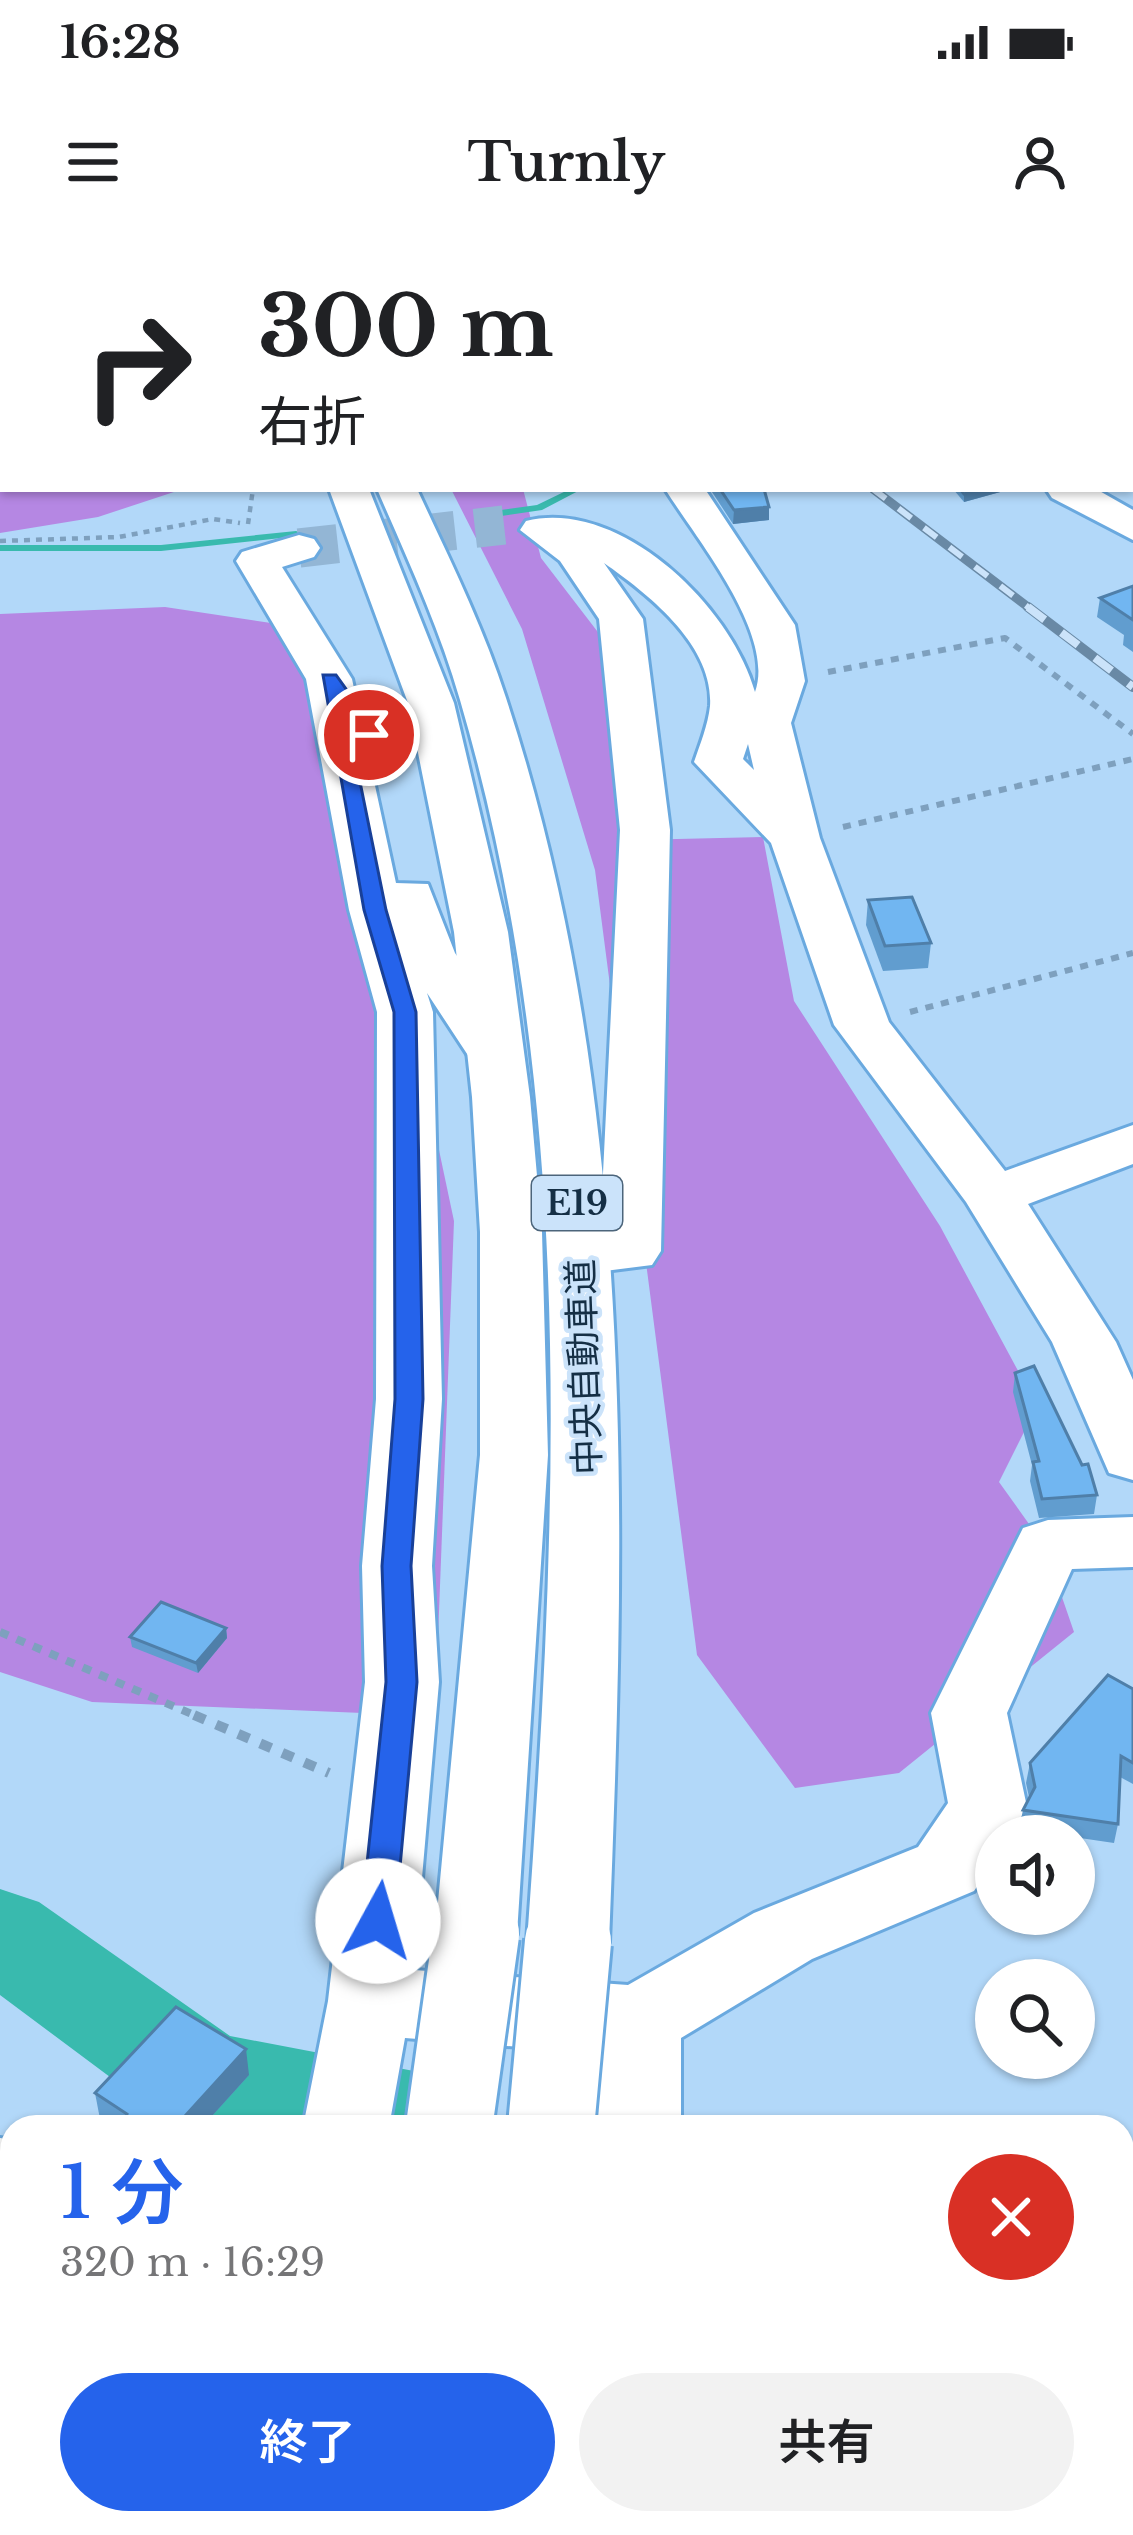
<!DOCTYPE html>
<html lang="ja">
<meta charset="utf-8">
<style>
:root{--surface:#fff;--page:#f2f2f2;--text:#202124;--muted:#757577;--accent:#2563eb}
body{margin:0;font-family:"Libre Baskerville","Noto Sans JP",serif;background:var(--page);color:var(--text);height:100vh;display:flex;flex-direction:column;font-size:45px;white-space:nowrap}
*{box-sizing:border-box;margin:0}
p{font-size:39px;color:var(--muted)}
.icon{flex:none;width:66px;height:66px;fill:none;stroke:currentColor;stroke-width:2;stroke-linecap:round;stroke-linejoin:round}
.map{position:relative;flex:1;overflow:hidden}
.side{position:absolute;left:0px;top:1875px;width:1134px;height:420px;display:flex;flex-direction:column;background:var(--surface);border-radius:36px 36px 0 0;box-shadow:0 3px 9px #0004}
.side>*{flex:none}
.top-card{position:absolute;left:0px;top:0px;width:1134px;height:252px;box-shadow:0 3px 9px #0004;background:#fff;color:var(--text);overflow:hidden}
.tools{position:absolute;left:975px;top:1575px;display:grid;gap:24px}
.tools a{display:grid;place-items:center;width:120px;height:120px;border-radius:50%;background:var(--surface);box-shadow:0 3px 9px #0004;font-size:60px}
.pin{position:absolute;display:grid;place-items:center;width:102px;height:102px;color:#fff;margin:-51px;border:6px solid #fff;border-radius:50%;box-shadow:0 3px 12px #0007}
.me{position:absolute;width:132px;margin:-66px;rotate:6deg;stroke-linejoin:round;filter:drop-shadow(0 0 9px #0008)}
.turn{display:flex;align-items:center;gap:42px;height:252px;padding:0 60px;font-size:54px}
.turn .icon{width:156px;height:156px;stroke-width:2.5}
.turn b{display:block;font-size:84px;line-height:102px}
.round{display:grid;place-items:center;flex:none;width:126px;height:126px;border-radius:63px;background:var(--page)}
.summary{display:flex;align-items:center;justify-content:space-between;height:204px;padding:0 60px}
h1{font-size:72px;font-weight:600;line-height:90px;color:var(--accent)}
.action{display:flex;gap:24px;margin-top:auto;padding:24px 60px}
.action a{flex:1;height:138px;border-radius:72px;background:var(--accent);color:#fff;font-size:48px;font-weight:600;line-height:138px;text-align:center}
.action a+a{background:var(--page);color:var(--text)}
.status{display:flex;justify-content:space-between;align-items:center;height:84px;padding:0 60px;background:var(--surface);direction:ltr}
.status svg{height:33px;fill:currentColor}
header{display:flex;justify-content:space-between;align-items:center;height:156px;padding:0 60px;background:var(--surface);font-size:54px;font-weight:600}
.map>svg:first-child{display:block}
.forest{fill:#b587e3}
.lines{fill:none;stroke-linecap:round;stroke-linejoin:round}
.stream{fill:#39baae;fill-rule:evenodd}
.river{fill:#39baae;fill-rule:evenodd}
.minor-tunnel{stroke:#93b6d5;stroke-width:39;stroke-dasharray:39 20;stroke-linecap:butt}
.minor-casing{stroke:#6aa9df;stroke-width:6}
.highway-casing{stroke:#6aa9df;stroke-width:6}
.path-far3{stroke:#7ea0be;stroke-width:4.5;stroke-dasharray:6 6;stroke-linecap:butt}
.path-far2{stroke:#7ea0be;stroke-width:6;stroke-dasharray:8 8;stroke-linecap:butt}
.path-far1{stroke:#7ea0be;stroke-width:8;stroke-dasharray:9 9;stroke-linecap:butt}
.path{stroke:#7ea0be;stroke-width:10;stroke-dasharray:12 12;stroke-linecap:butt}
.minor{fill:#fff;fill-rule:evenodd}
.highway{fill:#fff;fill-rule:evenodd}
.rail-far1-casing{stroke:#6989a5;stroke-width:9}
.rail-casing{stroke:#6989a5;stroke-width:10}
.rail-far1{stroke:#cbe3fa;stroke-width:6;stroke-dasharray:16;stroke-linecap:butt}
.rail{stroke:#cbe3fa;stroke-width:8;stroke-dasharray:21;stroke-linecap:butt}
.highway-bridge-casing{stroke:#6aa9df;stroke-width:92;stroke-linecap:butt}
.highway-bridge{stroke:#fff;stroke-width:86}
.wall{fill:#619dcf}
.shaded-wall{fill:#4f7fa9}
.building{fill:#71b6f1;stroke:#4f7fa9;stroke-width:3}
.route{fill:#2563eb;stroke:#184099;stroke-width:3}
.labels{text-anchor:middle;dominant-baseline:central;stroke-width:9;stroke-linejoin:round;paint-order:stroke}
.shield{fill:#cbe3fa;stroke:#4c657b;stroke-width:3}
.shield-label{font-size:33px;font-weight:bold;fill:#152f45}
.street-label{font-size:36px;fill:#152f45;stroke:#cbe3fa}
</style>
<div class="status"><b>16:28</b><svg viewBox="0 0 49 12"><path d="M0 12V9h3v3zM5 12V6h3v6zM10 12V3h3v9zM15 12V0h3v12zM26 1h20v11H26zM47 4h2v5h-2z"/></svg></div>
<header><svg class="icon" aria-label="menu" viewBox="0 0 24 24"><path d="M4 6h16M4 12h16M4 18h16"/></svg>Turnly<svg class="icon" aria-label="person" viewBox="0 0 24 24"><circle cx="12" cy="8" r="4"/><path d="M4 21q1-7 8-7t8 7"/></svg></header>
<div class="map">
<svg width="1133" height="2295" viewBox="0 0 1133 2295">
<rect width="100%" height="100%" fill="#b2d8f9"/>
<g class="forest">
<path d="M0,0L173,3H3V249H183L98,277L0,293Z"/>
<path d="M451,249H523L541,318L627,430L634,600L763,597L794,761L940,986L1037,1166L999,1242L1044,1305L1074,1392L899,1533L795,1548L697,1415L595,630L522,389Z"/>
<path d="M165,367L318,390L344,461L454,981L435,1476L92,1462L0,1432V374Z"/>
<path d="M0,2066L12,2069V2283H793L792,2295H0Z"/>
</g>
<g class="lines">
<g class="stream">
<path d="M570,249H582L542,270L501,276L496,273L501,270L537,265Z"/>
<path d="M296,291L299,292V296L161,311H0V305H161Z"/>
</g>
<g class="river">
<path d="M0,1649L39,1662L230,1796L440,1836L482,1851L499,1887H195L161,1875L0,1755Z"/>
<path d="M1122,1938H1133V2048L1122,2046Z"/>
</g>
<path class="minor-tunnel" d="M299,308L504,285"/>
<g class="minor-casing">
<g id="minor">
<path d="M428,0H462L464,3H430Z"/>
<path d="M604,0H642L644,3H606Z"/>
<path d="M845,0H883L885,3H847Z"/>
<rect x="1131" y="144" width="2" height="23"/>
<path d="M665,249H705L795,385L805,441L791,483L820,598L889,782L1005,931L1133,885V924L1028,964L1116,1102L1133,1140V1240L1109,1233L1052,1102L966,962L834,785L771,603L694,522C700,504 708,485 710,466C714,405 648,354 604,323L643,379L670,590L661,1011L652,1025L581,1034L559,1029L550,1015L559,1001L600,994L620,590L599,379L560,321L520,290L526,281C620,258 731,366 755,452C776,394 695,297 665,249ZM748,504L754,530L743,519Z"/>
<path d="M1046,249H1096L1133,270V300L1052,258Z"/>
<path d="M299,295L314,299L320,308L314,317L282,327L352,439L396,643L428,644L455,713L523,814L515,826L495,831L475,826L427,753L433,772L442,1159L432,1326L439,1442L414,1730L628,1745L754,1673L918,1607L948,1563L931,1473L1023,1288L1048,1280L1133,1277V1327L1072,1329L1007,1473L1027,1567L1010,1596H996V1618L974,1651L812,1719L681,1798V1887H595L596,1813L405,1798L389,1887H303L328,1761L365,1442L362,1326L376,1159L377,772L349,670L306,439L236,321L242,312Z"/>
<path d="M0,1898L12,1900V1978L0,1976Z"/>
<path d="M797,2283H898L903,2295H802Z"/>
</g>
</g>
<g class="highway-casing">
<g id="highway">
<path d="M243,0H277L279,3H245Z"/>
<path d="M329,249H369L454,463L508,692L530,857L542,992L548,1215L517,1694L505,1717L476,1727L447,1717L435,1694L480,1215V992L472,857L454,692L408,463Z"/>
<path d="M377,249H417C449,318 483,386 506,458C638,860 626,1285 609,1702L597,1725L568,1735L539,1725L527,1702C557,1286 579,865 460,460C439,387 407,318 377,249Z"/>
<path d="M340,2283H438L436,2295H338Z"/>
<path d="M456,2283H554L552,2295H454Z"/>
</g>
</g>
<g class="path-far3">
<path d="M248,284L253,249"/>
<path d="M0,301L119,297L213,279L240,283"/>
</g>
<g class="path-far2">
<path d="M828,432L1005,398L1133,494"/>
<path d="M843,587L1133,519"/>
<path d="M910,772L1133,713"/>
</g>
<path class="path-far1" d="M0,1392L201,1478"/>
<g class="path">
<path d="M194,1475L329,1533"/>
<path d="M274,2295L276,2283"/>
</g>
<use href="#minor" class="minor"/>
<use href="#highway" class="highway"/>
<g class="rail-far1-casing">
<g id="rail-far1">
<path d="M545,0L549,3"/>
<path d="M873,249L1032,370"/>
</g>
</g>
<g class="rail-casing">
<path id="rail" d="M1028,367L1133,447"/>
</g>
<use href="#rail-far1" class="rail-far1"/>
<use href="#rail" class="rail"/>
<g class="highway-bridge-casing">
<g id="highway-bridge">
<path d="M449,1887L476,1694"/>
<path d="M551,1887L568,1702"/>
</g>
</g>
<use href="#highway-bridge" class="highway-bridge"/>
</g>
<g class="wall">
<path d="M883,0H1133V47L1131,45V3H888Z"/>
<path d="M710,249H764L769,280L733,284Z"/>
<path d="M953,249H1011L964,262Z"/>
<path d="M1133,346V412L1123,405L1124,395L1097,377L1100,358Z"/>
<path d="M868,660L931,703L928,728L883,731L866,685Z"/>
<path d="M1015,1133L1097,1255L1094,1274L1039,1278L1030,1241L1032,1225L1013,1152Z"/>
<path d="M226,1388L227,1398L198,1433L132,1407L130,1397Z"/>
<path d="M1133,1449V1544L1120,1537L1118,1584L1114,1603L1019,1589L1023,1570L1029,1557L1026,1543L1030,1523Z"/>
<path d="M249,1835L202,1887H112L100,1879L95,1853Z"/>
</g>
<g class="shaded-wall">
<path d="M983,249H1011L964,262V254Z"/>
<path d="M769,267V280L733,284L734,270Z"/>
<path d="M226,1388L227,1398L198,1433L196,1423Z"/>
<path d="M246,1809L249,1835L202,1887H175Z"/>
</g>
<g class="building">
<path d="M910,0H1133V31H1131V3H916Z"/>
<path d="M1131,50L1133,61V127H1131Z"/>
<path d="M720,249H764L769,267L734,270Z"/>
<path d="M960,249H983L964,254Z"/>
<path d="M1133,346V380L1100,358Z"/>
<path d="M912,657L931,703L885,706L868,660Z"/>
<path d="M1034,1126L1082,1225L1088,1224L1097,1255L1042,1259L1033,1222L1039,1221L1015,1133Z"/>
<path d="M161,1362L226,1388L196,1423L130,1397Z"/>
<path d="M1108,1435L1133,1449V1523L1121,1516L1118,1584L1023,1570L1035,1547L1030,1523Z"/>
<path d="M176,1767L246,1809L175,1887H122L127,1874L95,1853Z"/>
</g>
<path class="route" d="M323,435H336L379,495L362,499L347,478L386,670L416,772L423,1159L411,1326L417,1442L395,1681L390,1690H366L361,1681L386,1442L382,1326L395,1159L394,772L364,670Z"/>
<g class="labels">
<rect class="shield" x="532" y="936" width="90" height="54" rx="9"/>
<g class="shield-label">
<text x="577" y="963">E19</text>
</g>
<g class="street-label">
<text transform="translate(584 1127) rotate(-92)">中央自動車道</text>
</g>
</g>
</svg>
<div class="tools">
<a><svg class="icon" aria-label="sound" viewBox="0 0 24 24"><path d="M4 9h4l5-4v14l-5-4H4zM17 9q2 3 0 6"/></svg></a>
<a><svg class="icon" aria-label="search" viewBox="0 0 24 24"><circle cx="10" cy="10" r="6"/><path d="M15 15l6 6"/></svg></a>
</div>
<div class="pin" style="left:369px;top:495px;background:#d93025"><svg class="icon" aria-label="arrive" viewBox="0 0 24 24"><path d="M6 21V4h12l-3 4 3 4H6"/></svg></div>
<svg class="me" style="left:378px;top:1681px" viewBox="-20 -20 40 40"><circle r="19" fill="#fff"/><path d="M0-13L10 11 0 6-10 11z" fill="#2563eb"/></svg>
<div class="top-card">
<div class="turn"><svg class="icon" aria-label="right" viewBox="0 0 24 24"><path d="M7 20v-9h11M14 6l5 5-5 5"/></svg><div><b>300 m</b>右折</div></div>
</div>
<section class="side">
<div class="summary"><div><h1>1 分</h1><p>320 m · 16:29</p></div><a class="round" style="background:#d93025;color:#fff"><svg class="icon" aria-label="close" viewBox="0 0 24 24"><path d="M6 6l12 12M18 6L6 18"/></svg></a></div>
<div class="action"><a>終了</a><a>共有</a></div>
</section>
</div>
